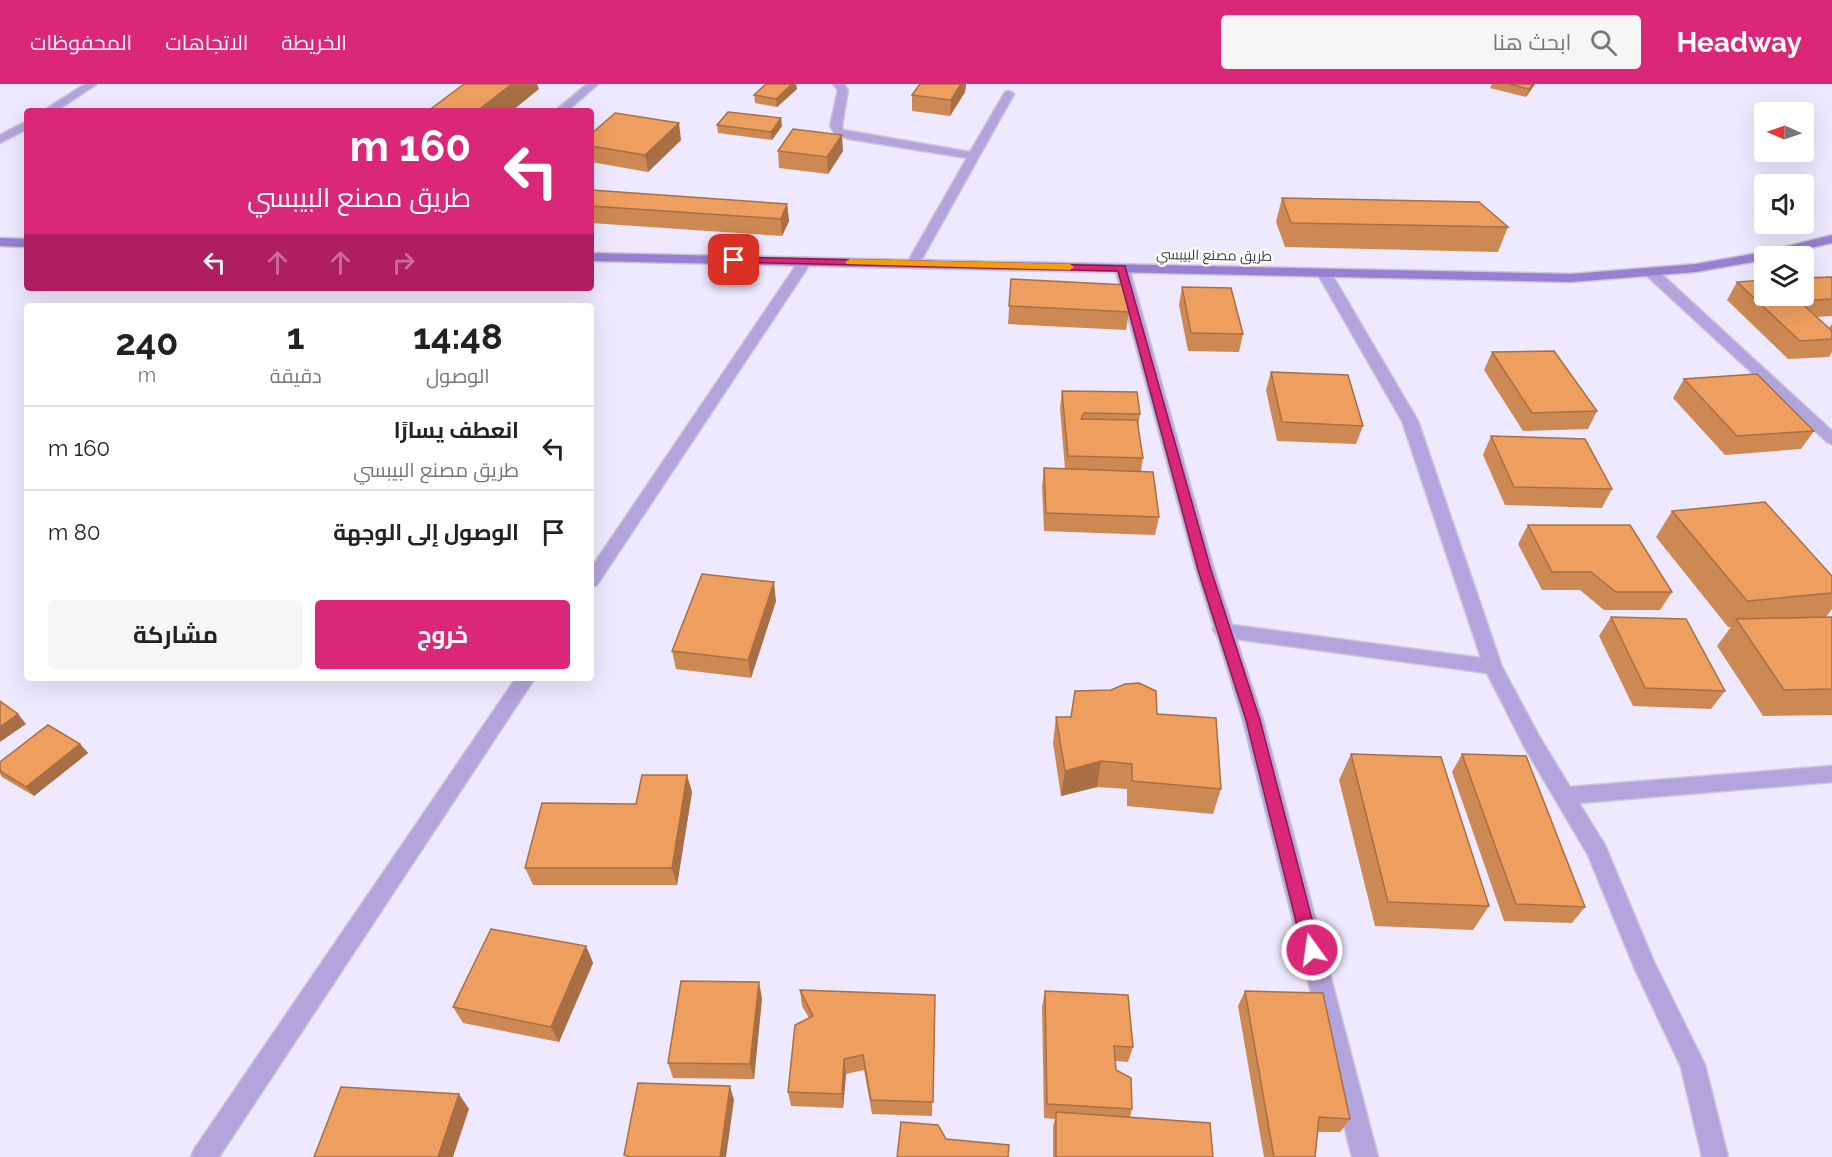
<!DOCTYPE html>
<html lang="ar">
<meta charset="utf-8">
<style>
:root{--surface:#fff;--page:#f6f6f6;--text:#222;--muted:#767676;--line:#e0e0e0;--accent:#db2777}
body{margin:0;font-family:Raleway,Cairo,sans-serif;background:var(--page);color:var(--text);direction:rtl;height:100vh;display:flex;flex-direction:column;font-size:22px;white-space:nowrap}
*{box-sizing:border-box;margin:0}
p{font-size:20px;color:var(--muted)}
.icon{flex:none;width:33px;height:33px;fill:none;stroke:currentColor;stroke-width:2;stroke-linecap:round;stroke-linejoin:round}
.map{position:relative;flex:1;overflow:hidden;direction:ltr}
.panel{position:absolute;left:24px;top:219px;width:570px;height:378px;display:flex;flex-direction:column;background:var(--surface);border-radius:6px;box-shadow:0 6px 24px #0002;direction:rtl}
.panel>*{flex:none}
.hud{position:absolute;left:24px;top:24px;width:570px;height:183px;border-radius:6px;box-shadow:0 6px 24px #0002;direction:rtl;background:#db2777;color:#fff;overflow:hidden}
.needle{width:39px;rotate:272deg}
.controls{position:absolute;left:1754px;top:18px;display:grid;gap:12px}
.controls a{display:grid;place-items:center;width:60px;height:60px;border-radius:6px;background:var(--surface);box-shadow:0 6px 24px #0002;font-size:30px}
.pin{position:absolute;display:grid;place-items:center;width:51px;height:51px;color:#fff;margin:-26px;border-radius:12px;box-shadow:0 3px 9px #0006}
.me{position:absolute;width:66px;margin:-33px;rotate:346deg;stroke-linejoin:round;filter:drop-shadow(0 0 4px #0008)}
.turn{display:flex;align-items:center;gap:21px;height:126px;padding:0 24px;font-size:27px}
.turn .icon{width:78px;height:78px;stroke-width:2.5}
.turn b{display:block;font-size:42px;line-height:51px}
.lanes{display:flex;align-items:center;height:57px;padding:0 24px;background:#0003;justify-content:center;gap:30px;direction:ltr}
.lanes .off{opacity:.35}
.eta{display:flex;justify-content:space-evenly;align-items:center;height:102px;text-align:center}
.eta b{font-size:36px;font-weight:700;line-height:42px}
.action{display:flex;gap:12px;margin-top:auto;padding:12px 24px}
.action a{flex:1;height:69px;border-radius:6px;background:var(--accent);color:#fff;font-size:24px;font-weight:700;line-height:69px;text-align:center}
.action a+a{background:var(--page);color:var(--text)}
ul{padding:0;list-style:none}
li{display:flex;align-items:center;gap:18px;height:84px;padding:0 24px;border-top:2px solid var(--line)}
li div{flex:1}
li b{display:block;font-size:22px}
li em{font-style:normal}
header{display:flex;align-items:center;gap:36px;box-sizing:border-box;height:84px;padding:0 30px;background:var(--accent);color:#fff}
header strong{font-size:28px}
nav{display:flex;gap:33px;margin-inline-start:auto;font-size:21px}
.search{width:420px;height:54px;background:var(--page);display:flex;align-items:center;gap:15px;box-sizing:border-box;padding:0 21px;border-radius:6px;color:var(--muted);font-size:22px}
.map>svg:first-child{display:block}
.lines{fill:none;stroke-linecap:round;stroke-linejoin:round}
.street-casing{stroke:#cac6d8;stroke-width:3}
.secondary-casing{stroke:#cac6d8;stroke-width:3}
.street{fill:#b2a5de;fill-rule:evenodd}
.secondary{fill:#9780d4;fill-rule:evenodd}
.wall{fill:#cd8953}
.shaded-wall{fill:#a76f43}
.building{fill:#ee9f60;stroke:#a76f43;stroke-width:1.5}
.route{fill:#db2777;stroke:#8e194d;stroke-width:1.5}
.slow{fill:#f59e0b}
.labels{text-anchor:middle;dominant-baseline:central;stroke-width:4.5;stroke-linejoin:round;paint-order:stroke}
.far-street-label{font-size:14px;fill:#3b3941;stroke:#fff}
</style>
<header>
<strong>Headway</strong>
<div class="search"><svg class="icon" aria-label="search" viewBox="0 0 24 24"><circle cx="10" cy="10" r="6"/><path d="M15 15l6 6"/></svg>ابحث هنا</div>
<nav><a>الخريطة</a><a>الاتجاهات</a><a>المحفوظات</a></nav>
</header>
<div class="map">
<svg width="1832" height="1073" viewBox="0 0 1832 1073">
<rect width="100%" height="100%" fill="#eee9fe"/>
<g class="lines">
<g class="street-casing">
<g id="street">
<path d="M85,0H97L56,27H43Z"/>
<path d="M587,0H598L567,27H555Z"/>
<path d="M833,0H844L848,6L842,42L843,46L970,68L1005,8L1009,7L1014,10L918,182L913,183L907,179L967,74L849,55L835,50L830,42L838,6Z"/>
<path d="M27,37V45L0,59V51Z"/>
<path d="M806,173L812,177L597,501L591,503V484L801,174Z"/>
<path d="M1122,180L1129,184L1214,486L1232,541L1481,574L1402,337L1317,189L1324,185L1331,189L1418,337L1502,583L1539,652L1570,703L1832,682V698L1579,719L1605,761L1654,878L1705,981L1728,1073H1702L1681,983L1634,883L1588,771L1525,664L1487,589L1236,555L1263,636L1378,1073H1352L1243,636L1217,551L1213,546L1214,543L1196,486L1115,184Z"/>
<path d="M1652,185L1657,186L1832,347V360L1827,358L1647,192L1645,189L1647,186Z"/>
<path d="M516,594H535L219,1073H191L195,1064Z"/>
</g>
</g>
<g class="secondary-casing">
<g id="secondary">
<path d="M1832,151V159L1777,172H1764V176L1696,188L1571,198L591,177V169L1571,190L1696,180L1764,168Z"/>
<path d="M0,154L27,155V163L0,162Z"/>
</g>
</g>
<use href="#street" class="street"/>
<use href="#secondary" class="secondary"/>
</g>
<g class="wall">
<path d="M766,0H796L797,5L777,23L755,19L754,11Z"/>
<path d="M920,0H966L965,8L950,32L912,27V11Z"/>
<path d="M1492,0H1535L1526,13L1490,4Z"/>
<path d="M717,41L782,42L772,56L718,49Z"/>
<path d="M591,50L681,56L648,88L591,78Z"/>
<path d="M778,67H843L828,90L779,84Z"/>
<path d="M591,106L787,120L789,137L782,152L591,139Z"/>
<path d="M1282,114L1508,143L1498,168L1285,163L1276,138Z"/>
<path d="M1832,193V232L1816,233L1829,244L1832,240V268L1829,273L1788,275L1727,216L1737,198Z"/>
<path d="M1011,195L1129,228L1126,246L1008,240Z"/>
<path d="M1182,203L1243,250L1239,268L1188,267L1179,221Z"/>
<path d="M1492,268L1597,327L1588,345L1523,347L1484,286Z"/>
<path d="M1271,288L1363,342L1356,360L1277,357L1266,306Z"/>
<path d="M1684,295L1814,347L1801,365L1725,371L1673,314Z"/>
<path d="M1062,307L1140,330L1138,343L1143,374L1141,387L1159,433L1155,451L1044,447L1042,403L1044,384L1065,385L1060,325Z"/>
<path d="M1491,352L1612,405L1602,424L1505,421L1483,371Z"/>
<path d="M1672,427L1832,492V525L1825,534L1832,533V631L1763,632L1717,562L1731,543H1728L1656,453Z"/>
<path d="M1528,441L1672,508L1660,526H1604L1580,506H1542L1518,460Z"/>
<path d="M776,517L751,594L676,585L672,567Z"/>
<path d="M1611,533L1725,607L1711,625L1633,622L1599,552Z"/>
<path d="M1111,606L1157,630L1221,705L1213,730L1127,722V705L1097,703L1061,712L1053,659L1056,633H1071Z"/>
<path d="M80,660L88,669L34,712L2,693L0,690V678Z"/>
<path d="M1351,670L1489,822L1473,846L1375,842L1339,696Z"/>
<path d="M1462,670L1585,823L1572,839L1504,837L1452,688Z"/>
<path d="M692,708L677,801H533L525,784L636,720Z"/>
<path d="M586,862L593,879L559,958L463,939L453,923Z"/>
<path d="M800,906L935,911L932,1032L872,1030L864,986L846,990L843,1024L791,1022L788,1008L809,934L802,922Z"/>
<path d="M1045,907L1133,963L1128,978L1115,977L1116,986L1132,1025L1130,1033L1213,1073H1053V1042L1055,1035L1044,1034L1042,923Z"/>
<path d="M1245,907L1350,1035L1340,1048H1318L1315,1073H1264L1238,922Z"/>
<path d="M762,914L754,995L673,994L668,979Z"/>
</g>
<g class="shaded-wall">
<path d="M512,0H537L539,5L512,27H477Z"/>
<path d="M792,0H796L797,5L777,23L776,15Z"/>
<path d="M961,0H966L965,8L950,32L951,16Z"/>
<path d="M1533,0H1535L1526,13L1529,5Z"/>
<path d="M781,34L782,42L772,56L771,48Z"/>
<path d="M679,39L681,56L648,88L645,71Z"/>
<path d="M842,51L843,67L828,90L827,73Z"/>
<path d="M787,120L789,137L782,152L781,135Z"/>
<path d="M774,498L776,517L751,594L748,576Z"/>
<path d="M18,630L26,640L0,658V643Z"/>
<path d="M80,660L88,669L34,712L26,703Z"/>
<path d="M1101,677L1097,703L1061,712L1065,687Z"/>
<path d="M687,691L692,708L677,801L672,784Z"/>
<path d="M586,862L593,879L559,958L551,943Z"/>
<path d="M759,898L762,914L754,995L750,980Z"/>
<path d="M844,975L846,990L843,1024L842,1010Z"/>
<path d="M730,1002L734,1016L726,1073H720Z"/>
<path d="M459,1010L469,1025L453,1073H438Z"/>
</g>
<g class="building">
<path d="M464,0H512L477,27H428Z"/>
<path d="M766,0H792L776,15L754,11Z"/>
<path d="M920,0H961L951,16L912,11Z"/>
<path d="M1509,0H1533L1529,5Z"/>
<path d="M728,28L781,34L771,48L717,41Z"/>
<path d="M615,29L679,39L645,71L591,62V50Z"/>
<path d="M793,45L842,51L827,73L778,67Z"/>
<path d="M591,106L787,120L781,135L591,122Z"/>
<path d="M1282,114L1479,118L1508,143L1291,139Z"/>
<path d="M1832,193V215L1799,217L1832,247V255L1800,257L1737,198L1764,196V212H1803V194Z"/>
<path d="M1011,195L1127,201L1129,228L1009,222Z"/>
<path d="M1182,203L1231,204L1243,250L1191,249Z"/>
<path d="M1554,267L1597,327L1532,329L1492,268Z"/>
<path d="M1271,288L1348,291L1363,342L1282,338Z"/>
<path d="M1757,290L1814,347L1737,352L1684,295Z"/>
<path d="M1062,307L1137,308L1140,330L1084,329L1081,335L1137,336L1143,374L1068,372Z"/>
<path d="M1491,352L1585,355L1612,405L1514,403Z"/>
<path d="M1044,384L1153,388L1159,433L1046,429Z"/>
<path d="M1765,418L1832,492V509L1747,517L1672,427Z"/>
<path d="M1528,441H1630L1672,508H1616L1591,488H1552Z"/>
<path d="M702,490L774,498L748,576L672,567Z"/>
<path d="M1611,533L1686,535L1725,607L1645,604Z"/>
<path d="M1832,533V605L1784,606L1736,535Z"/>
<path d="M1139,599L1156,607L1157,630L1216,634L1221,705L1132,697V680L1101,677L1065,687L1056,633H1071L1075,607L1111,606L1125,600Z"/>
<path d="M0,617L18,630L0,643Z"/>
<path d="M48,641L80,660L26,703L0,687V678Z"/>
<path d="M1351,670L1441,673L1489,822L1388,818Z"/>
<path d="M1462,670L1526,672L1585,823L1516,820Z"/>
<path d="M642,691H687L672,784H525L542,719L636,720Z"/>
<path d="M491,845L586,862L551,943L453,923Z"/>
<path d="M681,897L759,898L750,980L668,979Z"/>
<path d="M800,906L935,911L933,1018L871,1016L863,971L844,975L842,1010L788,1008L795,941L813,932Z"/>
<path d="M1045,907L1128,911L1133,963L1114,962L1116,986L1131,994L1132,1025L1047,1020Z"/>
<path d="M1245,907L1323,909L1350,1035L1319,1033L1315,1073H1274Z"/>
<path d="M638,999L730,1002L720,1073H630L624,1071Z"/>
<path d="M341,1003L459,1010L438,1073H314Z"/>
<path d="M1056,1028L1210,1039L1213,1073H1056Z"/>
<path d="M901,1038L938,1041L946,1055L1009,1061L1008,1073H897Z"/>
</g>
<path class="route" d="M734,173L1125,182L1211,486L1260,636L1320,866L1318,872L1312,874L1306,872L1303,866L1246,636L1198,486L1118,187L731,178V174Z"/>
<path class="slow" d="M850,175L1070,180L1074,183L1070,186L847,180L845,178Z"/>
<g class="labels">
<g class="far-street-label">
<text transform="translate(1214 171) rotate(1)">طريق مصنع البيبسي</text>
</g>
</g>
</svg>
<div class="controls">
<a><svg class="needle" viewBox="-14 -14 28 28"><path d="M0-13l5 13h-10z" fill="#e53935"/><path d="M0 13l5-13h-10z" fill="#767676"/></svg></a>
<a><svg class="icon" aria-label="sound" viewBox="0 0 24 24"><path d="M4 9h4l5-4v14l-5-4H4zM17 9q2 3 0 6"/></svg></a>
<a><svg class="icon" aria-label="layers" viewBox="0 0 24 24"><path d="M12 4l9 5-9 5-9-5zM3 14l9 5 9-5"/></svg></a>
</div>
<div class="pin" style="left:734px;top:176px;background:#d93025"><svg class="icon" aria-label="arrive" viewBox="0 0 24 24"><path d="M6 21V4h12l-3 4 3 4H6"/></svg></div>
<svg class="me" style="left:1312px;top:866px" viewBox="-20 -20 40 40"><circle r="17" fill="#db2777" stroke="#fff" stroke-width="3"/><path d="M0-11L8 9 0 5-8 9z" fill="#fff"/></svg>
<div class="hud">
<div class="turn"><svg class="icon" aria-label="left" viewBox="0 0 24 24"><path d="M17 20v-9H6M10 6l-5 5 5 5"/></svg><div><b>160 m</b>طريق مصنع البيبسي</div></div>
<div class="lanes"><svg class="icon" aria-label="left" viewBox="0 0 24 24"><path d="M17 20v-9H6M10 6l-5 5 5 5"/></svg><svg class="icon off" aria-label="ahead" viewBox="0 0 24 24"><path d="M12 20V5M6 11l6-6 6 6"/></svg><svg class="icon off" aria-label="ahead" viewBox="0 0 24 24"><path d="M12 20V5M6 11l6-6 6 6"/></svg><svg class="icon off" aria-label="right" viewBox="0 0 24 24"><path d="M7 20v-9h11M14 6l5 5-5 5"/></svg></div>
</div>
<section class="panel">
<div class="eta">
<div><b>14:48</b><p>الوصول</p></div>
<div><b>1</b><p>دقيقة</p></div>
<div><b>240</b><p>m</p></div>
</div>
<ul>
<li><svg class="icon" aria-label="left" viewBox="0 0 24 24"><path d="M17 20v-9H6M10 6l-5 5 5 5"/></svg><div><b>انعطف يسارًا</b><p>طريق مصنع البيبسي</p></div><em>160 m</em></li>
<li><svg class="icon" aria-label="arrive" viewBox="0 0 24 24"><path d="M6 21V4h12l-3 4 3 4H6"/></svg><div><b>الوصول إلى الوجهة</b></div><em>80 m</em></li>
</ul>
<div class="action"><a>خروج</a><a>مشاركة</a></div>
</section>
</div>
